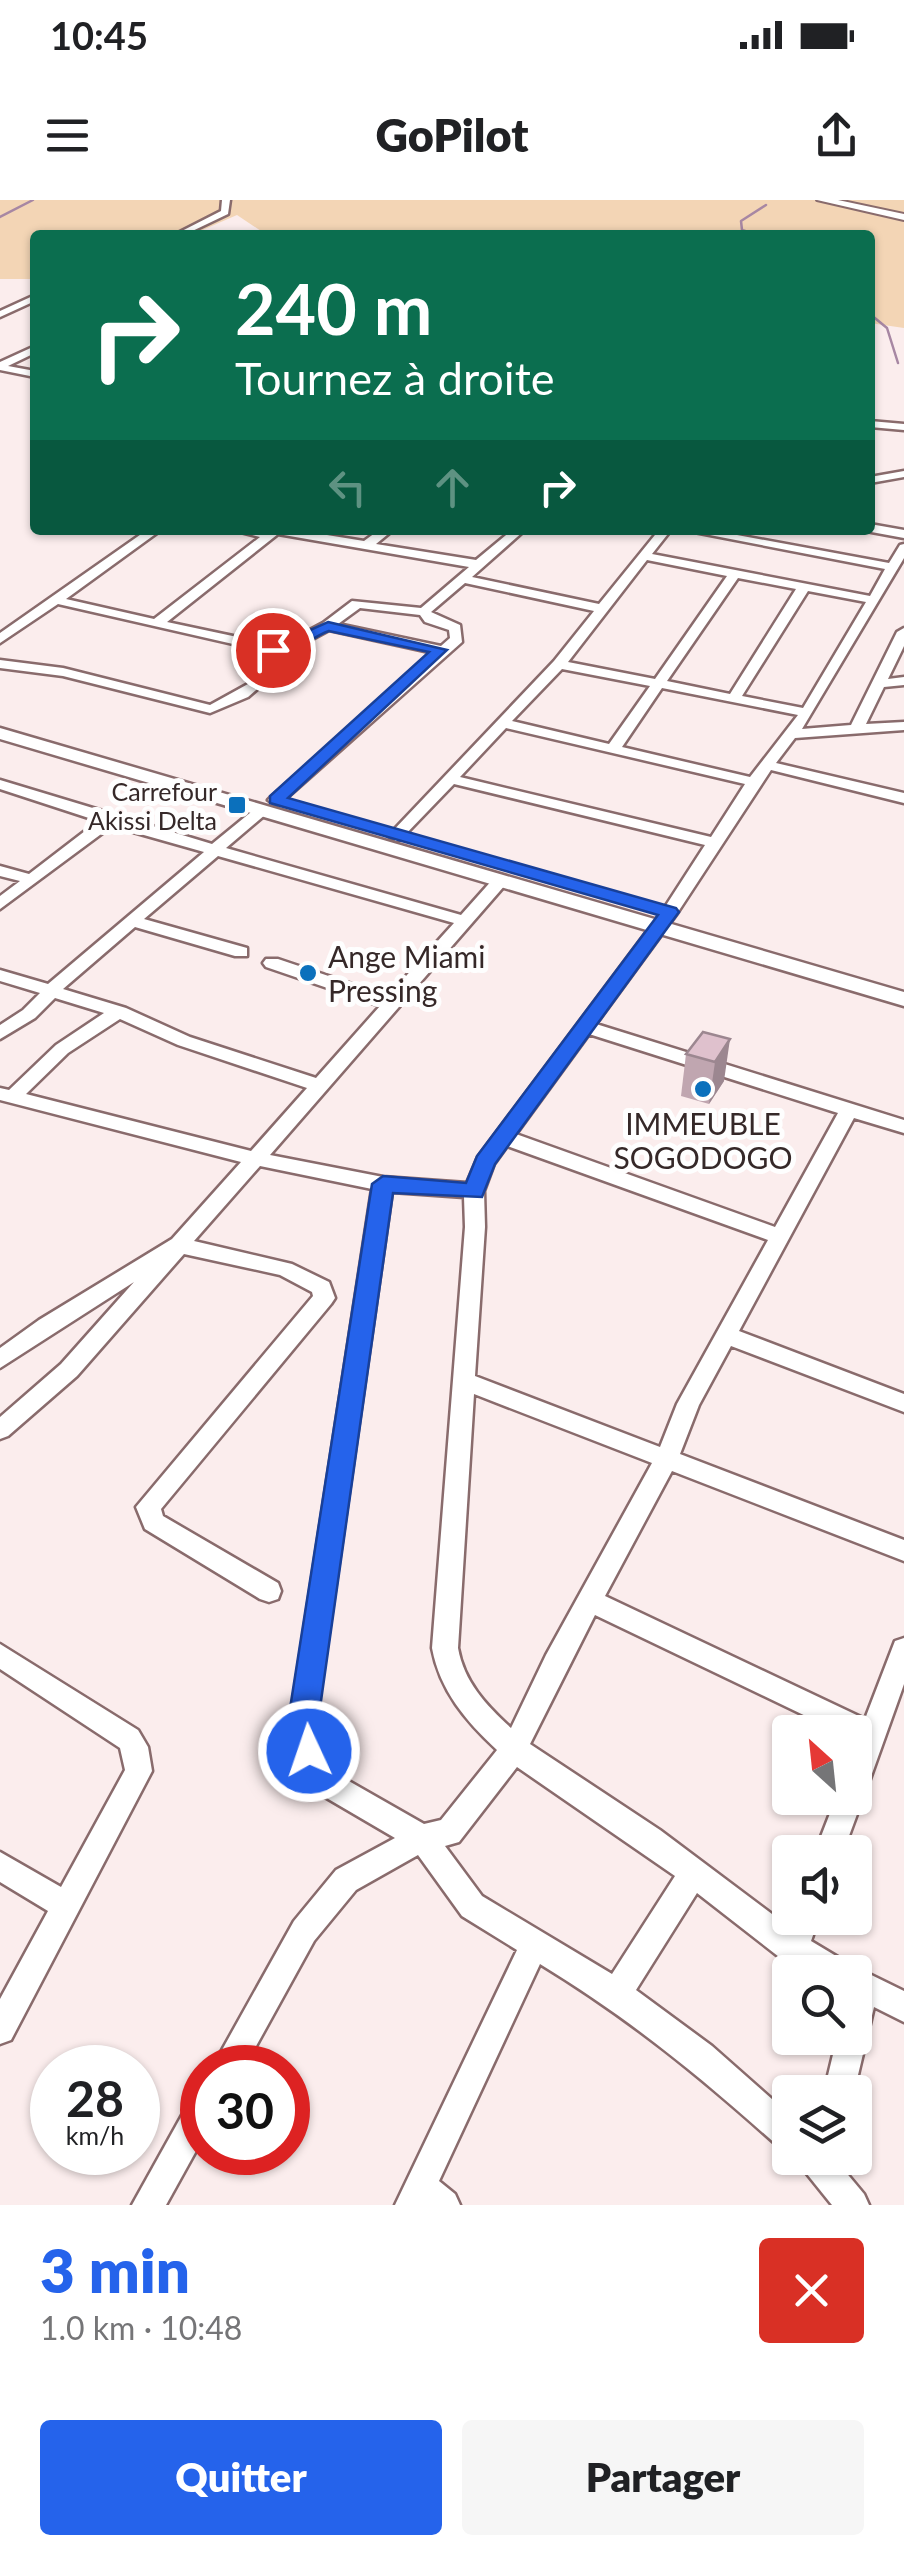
<!DOCTYPE html>
<html lang="fr">
<meta charset="utf-8">
<style>
:root{--surface:#fff;--page:#f6f6f6;--text:#202124;--muted:#757577;--accent:#2563eb}
body{margin:0;font-family:Lato,sans-serif;background:var(--page);color:var(--text);height:100vh;display:flex;flex-direction:column;font-size:38px;white-space:nowrap}
*{box-sizing:border-box;margin:0}
p{font-size:32px;color:var(--muted)}
.icon{flex:none;width:55px;height:55px;fill:none;stroke:currentColor;stroke-width:2;stroke-linecap:round;stroke-linejoin:round}
.map{position:relative;height:2005px;overflow:hidden}
.panel{display:flex;flex-direction:column;background:var(--surface);flex:1}
.panel>*{flex:none}
.banner{position:absolute;left:30px;top:30px;width:845px;height:305px;border-radius:10px;box-shadow:0 2px 8px #0004;background:#0b6e4f;color:#fff;overflow:hidden}
.needle{width:65px;rotate:333deg}
.buttons{position:absolute;left:772px;top:1515px;display:grid;gap:20px}
.buttons a{display:grid;place-items:center;width:100px;height:100px;border-radius:10px;background:var(--surface);box-shadow:0 2px 8px #0004;font-size:50px}
.speed{position:absolute;left:30px;top:1845px;display:flex;gap:20px;font-size:50px;font-weight:700;text-align:center}
.speed>*{display:grid;place-content:center;width:130px;height:130px;border-radius:50%;background:var(--surface);box-shadow:0 2px 8px #0004;line-height:1}
.speed small{font-size:25px;font-weight:400}
.speed .limit{border:15px solid #d22;background:#fff;color:#111}
.pin{position:absolute;display:grid;place-items:center;width:85px;height:85px;color:#fff;margin:-42px;border:5px solid #fff;border-radius:50%;box-shadow:0 2px 10px #0007}
.me{position:absolute;width:110px;margin:-55px;rotate:357deg;stroke-linejoin:round;filter:drop-shadow(0 0 8px #0008)}
.turn{display:flex;align-items:center;gap:35px;height:210px;padding:0 40px;font-size:45px}
.turn .icon{width:130px;height:130px;stroke-width:2.5}
.turn b{display:block;font-size:70px;line-height:85px}
.lanes{display:flex;align-items:center;height:95px;padding:0 40px;background:#0003;justify-content:center;gap:50px;direction:ltr}
.lanes .off{opacity:.35}
.round{display:grid;place-items:center;flex:none;width:105px;height:105px;border-radius:10px;background:var(--page)}
.head{display:flex;align-items:center;justify-content:space-between;height:170px;padding:0 40px}
h1{font-size:60px;font-weight:800;line-height:75px;color:var(--accent)}
.button{display:flex;gap:20px;margin-top:auto;padding:20px 40px}
.button a{flex:1;height:115px;border-radius:10px;background:var(--accent);color:#fff;font-size:40px;font-weight:800;line-height:115px;text-align:center}
.button a+a{background:var(--page);color:var(--text)}
.status{display:flex;justify-content:space-between;align-items:center;height:70px;padding:0 50px;background:var(--surface);direction:ltr}
.status svg{height:28px;fill:currentColor}
header{display:flex;justify-content:space-between;align-items:center;height:130px;padding:0 40px;background:var(--surface);font-size:45px;font-weight:800}
.map>svg:first-child{display:block}
.green{fill:#f3d5b5}
.lines{fill:none;stroke-linecap:round;stroke-linejoin:round}
.stream{stroke:#a787a3;stroke-width:2.5}
.minor-casing{stroke:#896b6c;stroke-width:5}
.major-casing{stroke:#896b6c;stroke-width:5}
.highway-casing{stroke:#896b6c;stroke-width:4}
.minor{fill:#fff;fill-rule:evenodd}
.major{fill:#fff;fill-rule:evenodd}
.highway{fill:#fff;fill-rule:evenodd}
.wall{fill:#c0a6b0}
.shaded-wall{fill:#9c8790}
.building{fill:#dfc1cd;stroke:#9c8790;stroke-width:2.5}
.route{fill:#2563eb;stroke:#184099;stroke-width:2.5}
.poi-dot{fill:#0b70bc;stroke:#fefefe;stroke-width:4}
.labels{text-anchor:middle;dominant-baseline:central;stroke-width:10;stroke-linejoin:round;paint-order:stroke}
.far-poi-label{font-size:25px;fill:#352828;stroke:#fefefe;text-anchor:end}
.poi-label{font-size:30px;fill:#352828;stroke:#fefefe;text-anchor:start}
</style>
<div class="status"><b>10:45</b><svg viewBox="0 0 49 12"><path d="M0 12V9h3v3zM5 12V6h3v6zM10 12V3h3v9zM15 12V0h3v12zM26 1h20v11H26zM47 4h2v5h-2z"/></svg></div>
<header><svg class="icon" aria-label="menu" viewBox="0 0 24 24"><path d="M4 6h16M4 12h16M4 18h16"/></svg>GoPilot<svg class="icon" aria-label="share" viewBox="0 0 24 24"><path d="M12 15V3M7 8l5-5 5 5M5 13v7h14v-7"/></svg></header>
<div class="map">
<svg width="904" height="2005" viewBox="0 0 904 2005">
<rect width="100%" height="100%" fill="#fbeded"/>
<path class="green" d="M0,0H904V128L870,123V35H277L261,31L237,15L191,35H35V79H0Z"/>
<g class="lines">
<g class="stream">
<path d="M0,17L33,0"/>
<path d="M757,35L742,30L741,21L766,5"/>
<path d="M870,114L887,128L898,163"/>
</g>
<g class="minor-casing">
<g id="minor">
<path d="M222,0H230L228,14L184,35H174L221,11Z"/>
<path d="M35,95V101L0,117V111Z"/>
<path d="M35,146V153L8,166L35,171V177L0,170V162Z"/>
<path d="M870,221L904,224V230L870,227Z"/>
<path d="M904,271V277L870,283V277Z"/>
<path d="M870,324L904,330V338L866,331L870,330Z"/>
<path d="M147,330H161L66,399L154,419L260,337L233,330H296L364,341L379,330H393L376,344L476,360L512,330H525L472,377L599,404L659,330H671L652,354L870,396L885,369L684,330H710L889,363L900,345L904,344V358L802,529L851,525L897,432L904,428V446L888,479L904,477V485L884,487L866,524L904,522V530L795,538L776,563L904,593V603L771,570L678,712L596,824L904,920V933L854,918L739,1131L904,1194V1212L731,1146L699,1205L680,1254L904,1340V1361L672,1271L605,1396L865,1519L895,1441L904,1438V1484L869,1582L860,1593L863,1598L843,1652H815L836,1598H855V1532H839L595,1415L530,1544L660,1630L788,1726L791,1718H819L811,1741L846,1762L850,1769L855,1767L904,1791V1822L874,1807L854,1892H824L837,1838H855V1772H808L783,1760L697,1693L636,1790L712,1846L790,1915V1952L779,1947C702,1878 629,1818 540,1764L439,1981L455,1994L460,2005H395L517,1750L462,1716L418,1655L356,1690L314,1741L244,1868H212L294,1721L336,1670L395,1638L313,1590L296,1551L291,1515L372,989L260,966L194,1041L292,1064L329,1082L335,1098L331,1104L161,1309L163,1316L278,1383L281,1391L278,1399L269,1402L260,1399L145,1329L136,1307L313,1096L312,1092L280,1075L184,1054L77,1176L8,1236L0,1239V1217L61,1164L134,1082L0,1168V1148L39,1120L172,1039L241,962L0,900V888L9,890L56,845L104,813L55,798L35,818L0,839V825L23,810L40,793L0,781V770L48,784L204,652L112,626L0,709V696L20,681L0,676V666L29,674L98,621L0,589V580L212,644L256,608H266V614L226,648L461,715L494,678H506V684L270,955L383,977L467,983L478,957L663,710L705,645L454,584L401,639L396,641L388,636L554,461L594,411L465,383L431,412L460,425L462,442L281,603L276,605L268,600L271,597L434,453L329,430L292,450L277,472L248,497L210,513L63,476L0,468V460L63,468L210,505L248,484L277,454L58,404L0,443V433ZM278,334L469,367L421,408L352,401L323,423L280,446L167,422ZM647,360L727,376L655,479L568,462ZM738,378L796,389L730,494L667,481ZM808,391L866,402L803,508L742,496ZM360,408L420,415L425,422L449,430L450,438L441,446L338,424ZM562,469L650,486L609,544L512,521ZM662,488L798,515L750,577L622,547ZM506,528L745,584L711,637L460,577ZM218,656L454,723L388,796L278,759H266L263,763L266,767L380,806L316,878L190,837L126,808L63,789L135,727L235,756H247V748L144,719ZM120,819L178,845L307,888L251,951L26,894L68,853ZM589,834L838,913L775,1027L516,934ZM507,946L768,1040L677,1204L660,1247L475,1176L485,1027L484,991L494,964ZM392,992L464,997L465,1027L432,1448C440,1491 466,1521 497,1550L441,1620L424,1624L333,1572L322,1550L317,1515ZM474,1194L652,1263L546,1455L511,1528C486,1505 464,1482 458,1448ZM517,1567L675,1676L612,1774L482,1696L445,1646L459,1642Z"/>
<path d="M0,1444L138,1530L148,1547L152,1571L11,1840L0,1844V1799L48,1711L0,1682V1652L61,1687L125,1570L120,1548L0,1469Z"/>
<path d="M202,1894V1940L166,2005H132L191,1899Z"/>
<path d="M798,1958H834L864,1994L869,2005H832L803,1969Z"/>
</g>
</g>
<g class="major-casing">
<path id="major" d="M0,528L904,792V806L0,539Z"/>
</g>
<g class="highway-casing">
<path id="highway" d="M817,0H838L904,14V20Z"/>
</g>
<use href="#minor" class="minor"/>
<use href="#major" class="major"/>
<use href="#highway" class="highway"/>
</g>
<path class="wall" d="M703,832L724,881L709,904L681,896L686,854Z"/>
<path class="shaded-wall" d="M730,839L724,881L709,904L715,862Z"/>
<path class="building" d="M703,832L730,839L715,862L686,854Z"/>
<path class="route" d="M328,422L447,450L288,598L676,708L679,712L495,964L482,997L393,993L319,1515L324,1551L319,1561L309,1565L298,1561L289,1515L372,984L383,976L466,983L477,956L658,715L270,603V596L429,452L329,431C307,438 289,464 265,450Z"/>
<g class="poi-dot">
<rect x="227" y="595" width="20" height="20" rx="5"/>
<circle cx="308" cy="773" r="10"/>
<circle cx="703" cy="889" r="10"/>
</g>
<g class="labels">
<g class="far-poi-label">
<text x="217" y="591">Carrefour<tspan x="217" dy="29">Akissi Delta</tspan></text>
</g>
<g class="poi-label">
<text x="328" y="756">Ange Miami<tspan x="328" dy="34">Pressing</tspan></text>
<text x="703" y="923" text-anchor="middle">IMMEUBLE<tspan x="703" dy="34">SOGODOGO</tspan></text>
</g>
</g>
</svg>
<div class="buttons">
<a><svg class="needle" viewBox="-14 -14 28 28"><path d="M0-13l5 13h-10z" fill="#e53935"/><path d="M0 13l5-13h-10z" fill="#757577"/></svg></a>
<a><svg class="icon" aria-label="sound" viewBox="0 0 24 24"><path d="M4 9h4l5-4v14l-5-4H4zM17 9q2 3 0 6"/></svg></a>
<a><svg class="icon" aria-label="search" viewBox="0 0 24 24"><circle cx="10" cy="10" r="6"/><path d="M15 15l6 6"/></svg></a>
<a><svg class="icon" aria-label="layers" viewBox="0 0 24 24"><path d="M12 4l9 5-9 5-9-5zM3 14l9 5 9-5"/></svg></a>
</div>
<div class="speed"><div>28<small>km/h</small></div><div class="limit">30</div></div>
<div class="pin" style="left:273px;top:450px;background:#d93025"><svg class="icon" aria-label="arrive" viewBox="0 0 24 24"><path d="M6 21V4h12l-3 4 3 4H6"/></svg></div>
<svg class="me" style="left:309px;top:1551px" viewBox="-20 -20 40 40"><circle r="17" fill="#2563eb" stroke="#fff" stroke-width="3"/><path d="M0-11L8 9 0 5-8 9z" fill="#fff"/></svg>
<div class="banner">
<div class="turn"><svg class="icon" aria-label="right" viewBox="0 0 24 24"><path d="M7 20v-9h11M14 6l5 5-5 5"/></svg><div><b>240 m</b>Tournez à droite</div></div>
<div class="lanes"><svg class="icon off" aria-label="left" viewBox="0 0 24 24"><path d="M17 20v-9H6M10 6l-5 5 5 5"/></svg><svg class="icon off" aria-label="ahead" viewBox="0 0 24 24"><path d="M12 20V5M6 11l6-6 6 6"/></svg><svg class="icon" aria-label="right" viewBox="0 0 24 24"><path d="M7 20v-9h11M14 6l5 5-5 5"/></svg></div>
</div>
</div>
<section class="panel">
<div class="head"><div><h1>3 min</h1><p>1.0 km · 10:48</p></div><a class="round" style="background:#d93025;color:#fff"><svg class="icon" aria-label="close" viewBox="0 0 24 24"><path d="M6 6l12 12M18 6L6 18"/></svg></a></div>
<div class="button"><a>Quitter</a><a>Partager</a></div>
</section>
